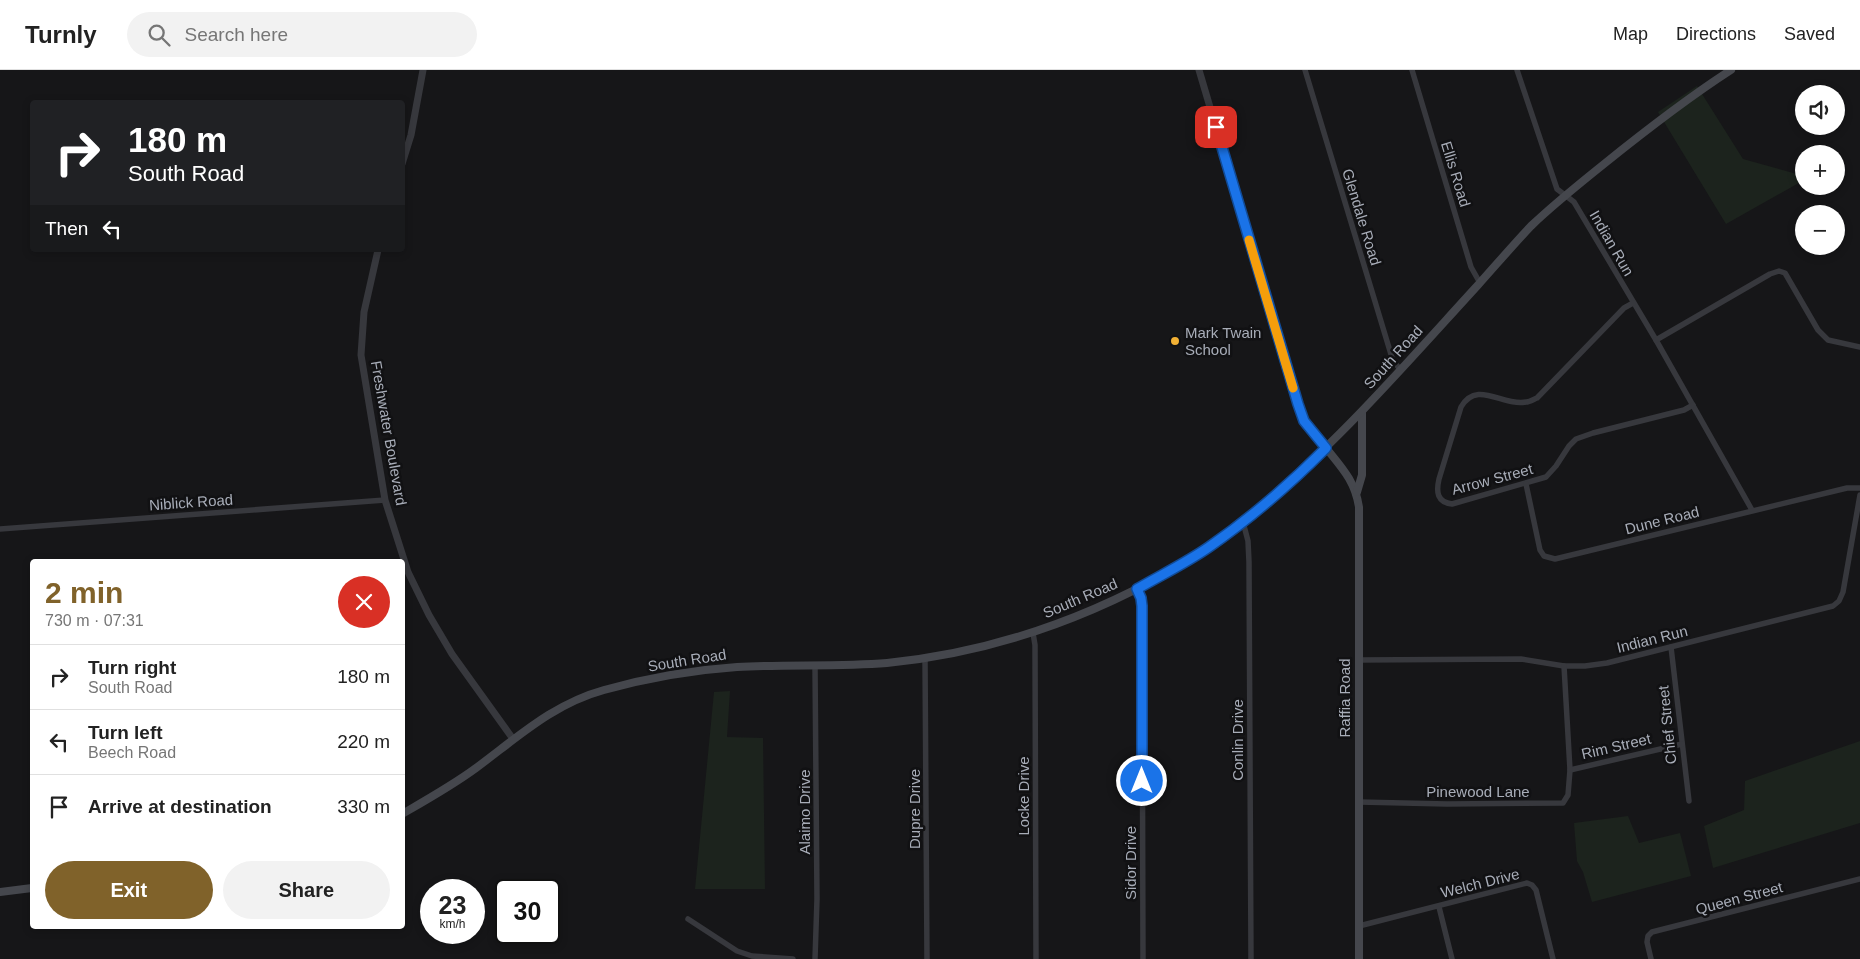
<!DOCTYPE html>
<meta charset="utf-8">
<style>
:root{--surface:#fff;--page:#f2f2f2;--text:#222;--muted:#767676;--line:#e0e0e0;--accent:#80622a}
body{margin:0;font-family:Helvetica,sans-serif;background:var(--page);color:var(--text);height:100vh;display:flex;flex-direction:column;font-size:19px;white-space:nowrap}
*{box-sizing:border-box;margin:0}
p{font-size:16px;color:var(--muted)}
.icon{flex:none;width:28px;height:28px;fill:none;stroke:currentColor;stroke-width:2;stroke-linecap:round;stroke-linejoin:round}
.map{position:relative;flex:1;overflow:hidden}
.side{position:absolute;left:30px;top:489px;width:375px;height:370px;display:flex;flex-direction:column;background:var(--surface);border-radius:5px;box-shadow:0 2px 8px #0003}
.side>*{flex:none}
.guide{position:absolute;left:30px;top:30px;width:375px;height:152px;border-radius:5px;box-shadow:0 2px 8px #0003;background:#202124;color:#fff;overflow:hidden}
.controls{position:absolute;left:1795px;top:15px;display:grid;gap:10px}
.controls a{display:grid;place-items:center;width:50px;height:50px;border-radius:50%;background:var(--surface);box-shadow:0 2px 8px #0003;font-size:25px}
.speed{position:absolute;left:420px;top:809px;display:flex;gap:10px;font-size:25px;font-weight:700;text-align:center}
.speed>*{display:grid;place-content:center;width:65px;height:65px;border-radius:50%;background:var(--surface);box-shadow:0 2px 8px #0003;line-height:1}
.speed small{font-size:12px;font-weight:400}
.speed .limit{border:2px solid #111;border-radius:8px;background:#fff;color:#111}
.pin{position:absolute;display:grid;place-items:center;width:42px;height:42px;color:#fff;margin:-21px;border-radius:10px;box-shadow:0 2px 8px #0006}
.me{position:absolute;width:55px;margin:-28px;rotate:0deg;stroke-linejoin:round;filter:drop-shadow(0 0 4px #0008)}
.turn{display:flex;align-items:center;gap:18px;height:105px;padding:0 15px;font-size:22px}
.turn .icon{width:65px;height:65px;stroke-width:2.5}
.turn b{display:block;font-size:35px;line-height:42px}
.then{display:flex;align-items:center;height:48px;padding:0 15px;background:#0003;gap:10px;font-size:19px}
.round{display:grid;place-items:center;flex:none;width:52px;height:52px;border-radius:26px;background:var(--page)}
.summary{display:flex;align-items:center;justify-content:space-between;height:85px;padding:0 15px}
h1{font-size:30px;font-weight:700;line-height:38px;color:var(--accent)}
.primary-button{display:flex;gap:10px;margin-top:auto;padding:10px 15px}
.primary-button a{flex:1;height:58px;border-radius:30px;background:var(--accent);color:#fff;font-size:20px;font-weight:700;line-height:58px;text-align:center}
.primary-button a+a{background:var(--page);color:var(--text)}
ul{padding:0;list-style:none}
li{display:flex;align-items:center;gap:15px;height:65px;padding:0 15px;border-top:1px solid var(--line)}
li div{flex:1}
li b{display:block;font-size:19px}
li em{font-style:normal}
header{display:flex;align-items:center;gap:30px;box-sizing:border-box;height:70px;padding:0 25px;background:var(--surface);border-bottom:1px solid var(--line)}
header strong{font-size:24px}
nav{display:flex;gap:28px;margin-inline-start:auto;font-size:18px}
.search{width:350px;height:45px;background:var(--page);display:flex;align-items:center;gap:12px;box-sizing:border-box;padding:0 18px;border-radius:28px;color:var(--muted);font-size:19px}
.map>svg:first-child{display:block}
.green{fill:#1c231d}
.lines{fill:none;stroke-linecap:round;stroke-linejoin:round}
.minor{stroke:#37383d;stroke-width:5.5}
.tertiary{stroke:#37383d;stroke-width:7}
.secondary{stroke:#45474d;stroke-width:8}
.route-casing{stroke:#114b97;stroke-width:12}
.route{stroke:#1a73e8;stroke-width:9}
.slow{stroke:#f59e0b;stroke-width:9}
.poi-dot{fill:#f2b134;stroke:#111113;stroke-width:2}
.labels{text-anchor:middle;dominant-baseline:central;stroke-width:5;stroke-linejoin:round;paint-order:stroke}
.street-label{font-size:15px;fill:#a8adb8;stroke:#111113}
.poi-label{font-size:15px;fill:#a8adb8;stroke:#111113;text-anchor:start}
</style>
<header>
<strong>Turnly</strong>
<div class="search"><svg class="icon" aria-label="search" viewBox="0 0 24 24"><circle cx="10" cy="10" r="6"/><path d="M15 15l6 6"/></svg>Search here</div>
<nav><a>Map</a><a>Directions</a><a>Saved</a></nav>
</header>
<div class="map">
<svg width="1860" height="889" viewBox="0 0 1860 889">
<rect width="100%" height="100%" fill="#161618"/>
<g class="green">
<path d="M1697,16L1743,89L1804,106V110L1726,154L1658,42Z"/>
<path d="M730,621L727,667L763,668L765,819H695L714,622Z"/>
<path d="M1860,671V753L1713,798L1704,756L1744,740L1745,711Z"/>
<path d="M1628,746L1639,773L1680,763L1691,806L1592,832L1583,802L1577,791L1574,753Z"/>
</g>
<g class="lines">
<g class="minor">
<path d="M1305,0L1393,291L1400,299"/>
<path d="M1412,0L1471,197L1480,213"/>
<path d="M1517,0L1557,119L1574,132L1656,270L1752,440"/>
<path d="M1633,233L1624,238L1537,328C1534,329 1530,332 1526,332C1503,337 1477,309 1461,337L1439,409C1436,422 1437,432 1452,434L1546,407L1556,396L1569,376L1576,369L1593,363L1684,340L1693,335"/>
<path d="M1656,270L1770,204L1779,201L1785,203L1818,260L1828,270L1860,277"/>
<path d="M1526,414L1540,480L1544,486L1555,489L1847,418H1860"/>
<path d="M1243,452L1248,471L1249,492L1251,889"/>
<path d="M0,459L385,430"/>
<path d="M1137,519L1141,528L1142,536L1143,889"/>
<path d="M1033,563L1035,575L1036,889"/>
<path d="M1671,577L1689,731"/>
<path d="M925,588L927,889"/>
<path d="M1358,590L1521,589L1564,596H1585L1607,593L1833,536L1839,531L1843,522L1860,425"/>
<path d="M815,596L817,829L815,889"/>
<path d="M1570,700L1682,674"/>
<path d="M1359,732L1447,734L1563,733L1568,725L1570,700L1564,596"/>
<path d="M1439,837L1452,889"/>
<path d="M688,849L737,881L752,886L793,889"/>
<path d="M1359,856L1527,813L1532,815L1536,820L1553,889"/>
<path d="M1651,889L1647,872L1648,866L1652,862L1860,809"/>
</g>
<g class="tertiary">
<path d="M1199,0L1298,334L1304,351L1326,378"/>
<path d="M402,94L411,65L423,0"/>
<path d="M378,180L364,242L361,285L385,430L408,502L429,545L452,584L513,669"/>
</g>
<g class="secondary">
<path d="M1326,378C1342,398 1355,411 1359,437V889"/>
<path d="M1357,422L1362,405V342"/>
<path d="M402,744C428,729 453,715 476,698C518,667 553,634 604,620C647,608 693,600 737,597C787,594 837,597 887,593C988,583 1084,550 1172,500C1209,479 1241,453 1274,425C1348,361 1412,287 1478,215C1496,195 1513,175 1531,156C1554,134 1579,114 1604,94C1645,61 1686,29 1731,0"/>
<path d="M0,822L32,818"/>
</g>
</g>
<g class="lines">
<g class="route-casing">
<path id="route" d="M1142,711V536L1141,528L1137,519C1161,505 1186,493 1209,477C1248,450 1292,412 1326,378L1304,351L1298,334L1216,57"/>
</g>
<use href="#route" class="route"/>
<path class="slow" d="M1249,170L1293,318"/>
</g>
<circle class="poi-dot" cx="1175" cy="271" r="5"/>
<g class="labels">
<g class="street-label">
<text transform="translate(1456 104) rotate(73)">Ellis Road</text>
<text transform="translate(1362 147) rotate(73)">Glendale Road</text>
<text transform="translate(1612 173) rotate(60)">Indian Run</text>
<text transform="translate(1393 287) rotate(-48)">South Road</text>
<text transform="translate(389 363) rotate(80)">Freshwater Boulevard</text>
<text transform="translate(1492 409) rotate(-15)">Arrow Street</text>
<text transform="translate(191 432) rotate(-4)">Niblick Road</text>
<text transform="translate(1662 450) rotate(-14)">Dune Road</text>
<text transform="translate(1080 528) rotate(-23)">South Road</text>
<text transform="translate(1652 569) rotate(-14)">Indian Run</text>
<text transform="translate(687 590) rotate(-9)">South Road</text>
<text transform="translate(1344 628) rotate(-90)">Raffia Road</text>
<text transform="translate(1667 655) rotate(-96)">Chief Street</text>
<text transform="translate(1237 670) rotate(-90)">Conlin Drive</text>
<text transform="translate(1616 676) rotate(-13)">Rim Street</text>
<text x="1478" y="721">Pinewood Lane</text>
<text transform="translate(1023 726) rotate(-90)">Locke Drive</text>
<text transform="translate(914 739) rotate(-90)">Dupre Drive</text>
<text transform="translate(804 742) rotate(-90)">Alaimo Drive</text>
<text transform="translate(1130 793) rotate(-90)">Sidor Drive</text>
<text transform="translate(1480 813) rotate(-14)">Welch Drive</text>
<text transform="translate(1739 828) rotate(-15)">Queen Street</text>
</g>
<g class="poi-label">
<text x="1185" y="262">Mark Twain<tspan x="1185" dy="17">School</tspan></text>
</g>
</g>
</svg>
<div class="controls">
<a><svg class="icon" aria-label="sound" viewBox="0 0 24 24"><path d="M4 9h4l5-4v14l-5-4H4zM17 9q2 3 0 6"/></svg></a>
<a>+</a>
<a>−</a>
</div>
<div class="speed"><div>23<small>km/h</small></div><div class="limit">30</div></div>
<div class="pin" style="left:1216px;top:57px;background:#d93025"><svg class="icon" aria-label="arrive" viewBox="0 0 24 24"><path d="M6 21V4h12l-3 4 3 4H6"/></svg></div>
<svg class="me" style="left:1142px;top:711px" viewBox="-20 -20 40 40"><circle r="17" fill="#1a73e8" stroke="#fff" stroke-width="3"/><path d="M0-11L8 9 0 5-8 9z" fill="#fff"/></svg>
<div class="guide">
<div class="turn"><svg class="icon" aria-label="right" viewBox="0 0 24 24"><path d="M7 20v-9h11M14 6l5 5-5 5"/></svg><div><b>180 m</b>South Road</div></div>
<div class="then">Then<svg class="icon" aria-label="left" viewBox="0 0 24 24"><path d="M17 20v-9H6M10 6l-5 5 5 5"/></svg></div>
</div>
<section class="side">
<div class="summary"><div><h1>2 min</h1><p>730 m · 07:31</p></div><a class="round" style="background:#d93025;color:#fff"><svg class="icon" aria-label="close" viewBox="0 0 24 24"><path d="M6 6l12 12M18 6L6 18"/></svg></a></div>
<ul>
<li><svg class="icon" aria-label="right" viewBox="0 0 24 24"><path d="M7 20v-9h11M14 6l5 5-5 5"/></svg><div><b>Turn right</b><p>South Road</p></div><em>180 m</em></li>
<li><svg class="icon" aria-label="left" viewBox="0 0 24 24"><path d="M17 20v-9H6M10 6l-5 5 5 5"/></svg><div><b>Turn left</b><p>Beech Road</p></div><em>220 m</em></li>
<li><svg class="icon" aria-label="arrive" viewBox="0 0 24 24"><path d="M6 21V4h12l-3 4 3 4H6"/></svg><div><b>Arrive at destination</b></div><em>330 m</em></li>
</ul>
<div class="primary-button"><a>Exit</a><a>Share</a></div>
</section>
</div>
